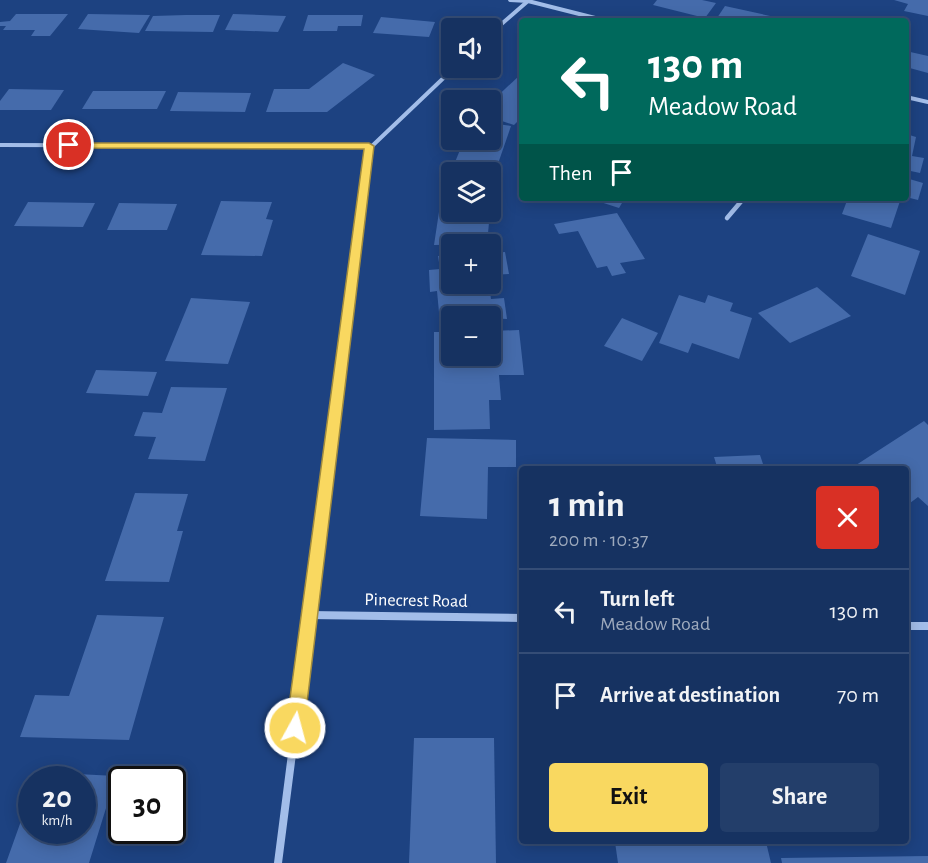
<!DOCTYPE html>
<meta charset="utf-8">
<style>
:root{--surface:#163261;--page:#233e6a;--text:#f1f3f6;--muted:#9eaabd;--line:#354d76;--accent:#f9d860}
body{margin:0;font-family:"Alegreya Sans",sans-serif;background:var(--page);color:var(--text);height:100vh;display:flex;flex-direction:column;font-size:22px;white-space:nowrap}
*{box-sizing:border-box;margin:0}
p{font-size:20px;color:var(--muted)}
.icon{flex:none;width:33px;height:33px;fill:none;stroke:currentColor;stroke-width:2;stroke-linecap:round;stroke-linejoin:round}
.map{position:relative;flex:1;overflow:hidden}
.panel{position:absolute;left:519px;top:466px;width:390px;height:378px;display:flex;flex-direction:column;background:var(--surface);border-radius:6px;box-shadow:0 3px 15px #0003,0 0 0 2px var(--line)}
.panel>*{flex:none}
.guide{position:absolute;left:519px;top:18px;width:390px;height:183px;border-radius:6px;box-shadow:0 3px 15px #0003,0 0 0 2px var(--line);background:#00695c;color:#fff;overflow:hidden}
.buttons{position:absolute;left:441px;top:18px;display:grid;gap:12px}
.buttons a{display:grid;place-items:center;width:60px;height:60px;border-radius:6px;background:var(--surface);box-shadow:0 3px 15px #0003,0 0 0 2px var(--line);font-size:30px}
.speed{position:absolute;left:18px;top:766px;display:flex;gap:12px;font-size:30px;font-weight:700;text-align:center}
.speed>*{display:grid;place-content:center;width:78px;height:78px;border-radius:50%;background:var(--surface);box-shadow:0 3px 15px #0003,0 0 0 2px var(--line);line-height:1}
.speed small{font-size:15px;font-weight:400}
.speed .limit{border:3px solid #111;border-radius:9px;background:#fff;color:#111}
.pin{position:absolute;display:grid;place-items:center;width:51px;height:51px;color:#fff;margin:-26px;border:3px solid #fff;border-radius:50%;box-shadow:0 2px 6px #0007}
.me{position:absolute;width:66px;margin:-33px;rotate:7deg;stroke-linejoin:round;filter:drop-shadow(0 0 4px #0008)}
.turn{display:flex;align-items:center;gap:21px;height:126px;padding:0 30px;font-size:27px}
.turn .icon{width:78px;height:78px;stroke-width:2.5}
.turn b{display:block;font-size:42px;line-height:51px}
.then{display:flex;align-items:center;height:57px;padding:0 30px;background:#0003;gap:12px;font-size:22px}
.round{display:grid;place-items:center;flex:none;width:63px;height:63px;border-radius:6px;background:var(--page)}
.head{display:flex;align-items:center;justify-content:space-between;height:102px;padding:0 30px}
h1{font-size:36px;font-weight:600;line-height:45px}
.button{display:flex;gap:12px;margin-top:auto;padding:12px 30px}
.button a{flex:1;height:69px;border-radius:6px;background:var(--accent);color:#111;font-size:24px;font-weight:600;line-height:69px;text-align:center}
.button a+a{background:var(--page);color:var(--text)}
ul{padding:0;list-style:none}
li{display:flex;align-items:center;gap:18px;height:84px;padding:0 30px;border-top:2px solid var(--line)}
li div{flex:1}
li b{display:block;font-size:22px}
li em{font-style:normal}
.map>svg:first-child{display:block}
.building{fill:#456bab}
.lines{fill:none;stroke-linecap:round;stroke-linejoin:round}
.minor-far3{stroke:#a2bde9;stroke-width:4}
.minor-far2{stroke:#a2bde9;stroke-width:4.5}
.minor-far1{stroke:#a2bde9;stroke-width:6}
.minor{stroke:#a2bde9;stroke-width:8}
.route{fill:#f9d860;stroke:#a28c3e;stroke-width:1.5}
.labels{text-anchor:middle;dominant-baseline:central;stroke-width:6;stroke-linejoin:round;paint-order:stroke}
.street-label{font-size:18px;fill:#fff;stroke:#1d4281}
</style>
<div class="map">
<svg width="928" height="863" viewBox="0 0 928 863">
<rect width="100%" height="100%" fill="#1d4281"/>
<g class="building">
<path d="M657,0H702L716,3L705,18L653,5Z"/>
<path d="M894,0H928V16L904,11L908,4Z"/>
<path d="M725,6L784,19L783,21H715Z"/>
<path d="M16,14H68L50,36H31L35,30H3L6,26H0V22L10,21Z"/>
<path d="M88,14L150,15L139,33L78,29Z"/>
<path d="M233,14L286,16L278,32L225,30Z"/>
<path d="M186,15H220L213,32L145,31L153,16Z"/>
<path d="M308,15H363L361,26H338L337,31H303Z"/>
<path d="M381,17L435,22L429,37L373,33Z"/>
<path d="M906,51L928,56V73L906,67Z"/>
<path d="M343,63L375,75L327,112H266L274,89H309Z"/>
<path d="M520,75H522V117L514,125L490,117V103Z"/>
<path d="M9,89L64,90L51,110H0V101Z"/>
<path d="M93,91H166L157,109H82Z"/>
<path d="M178,92L251,93L245,112L170,111Z"/>
<path d="M490,123L511,126L491,184L490,172H451L464,140H490Z"/>
<path d="M906,134L916,137L912,156L924,158L920,173L906,170Z"/>
<path d="M906,178L923,183L918,200L906,197Z"/>
<path d="M442,192L452,193V212H490L487,244L434,245Z"/>
<path d="M588,198H625L619,208Z"/>
<path d="M848,198H901L891,228L842,214Z"/>
<path d="M221,201L272,202L266,219L273,220L262,256L201,255Z"/>
<path d="M28,202L95,203L83,227L14,226Z"/>
<path d="M119,203L177,204L167,230H107Z"/>
<path d="M617,213L645,259L620,263L626,273L612,276L607,266L597,268L578,231L559,234L554,224Z"/>
<path d="M868,234L920,251L905,295L851,276Z"/>
<path d="M505,252L509,274L490,275V253Z"/>
<path d="M452,255V284H489L491,299L504,298L507,319L452,316V322L440,323L437,291L430,292L429,270L440,269L438,256Z"/>
<path d="M817,287L851,316L790,343L758,313Z"/>
<path d="M679,295L705,303L708,295L733,303L730,311L752,318L739,359L692,343L688,353L659,343Z"/>
<path d="M191,298L250,302L228,364L165,361Z"/>
<path d="M622,318L658,333L642,361L604,346Z"/>
<path d="M519,330L524,375H499L501,400H489L490,429L434,430V332H452V356H490V331Z"/>
<path d="M96,370L157,372L148,396L86,393Z"/>
<path d="M171,387L227,388L205,461L148,459L156,437L134,436L143,412L162,413Z"/>
<path d="M924,421L928,425V506L918,497L906,506V470H856L853,467Z"/>
<path d="M427,438L516,440V467H488L487,519L420,516Z"/>
<path d="M760,455L765,470H718L714,457Z"/>
<path d="M579,465L707,466L708,470H579Z"/>
<path d="M135,493L188,494L177,531H183L169,582L105,581Z"/>
<path d="M97,615L164,617L129,740L20,737L35,695L69,696Z"/>
<path d="M414,738H494L496,863H409Z"/>
<path d="M38,772L116,776L89,863H6L31,793L32,831H82V780H36Z"/>
<path d="M615,842H766L771,863H618Z"/>
<path d="M928,856V863H782L781,858Z"/>
</g>
<g class="lines">
<g class="minor-far3">
<path d="M510,0L528,1L607,21"/>
<path d="M490,34L528,1"/>
<path d="M906,97L928,102"/>
<path d="M0,145L370,146"/>
<path d="M370,148L454,68"/>
</g>
<g class="minor-far2">
<path d="M727,218L744,198"/>
<path d="M346,334L370,147"/>
</g>
<path class="minor-far1" d="M316,568L346,332"/>
<g class="minor">
<path d="M309,615L522,618"/>
<path d="M906,626H928"/>
<path d="M278,863L316,567"/>
</g>
</g>
<path class="route" d="M65,143H369L374,146L304,728L301,734L295,736L289,734L286,728L364,149L69,148L65,147Z"/>
<g class="labels">
<g class="street-label">
<text transform="translate(416 601) rotate(1)">Pinecrest Road</text>
</g>
</g>
</svg>
<div class="buttons">
<a><svg class="icon" aria-label="sound" viewBox="0 0 24 24"><path d="M4 9h4l5-4v14l-5-4H4zM17 9q2 3 0 6"/></svg></a>
<a><svg class="icon" aria-label="search" viewBox="0 0 24 24"><circle cx="10" cy="10" r="6"/><path d="M15 15l6 6"/></svg></a>
<a><svg class="icon" aria-label="layers" viewBox="0 0 24 24"><path d="M12 4l9 5-9 5-9-5zM3 14l9 5 9-5"/></svg></a>
<a>+</a>
<a>−</a>
</div>
<div class="speed"><div>20<small>km/h</small></div><div class="limit">30</div></div>
<div class="pin" style="left:69px;top:145px;background:#d93025"><svg class="icon" aria-label="arrive" viewBox="0 0 24 24"><path d="M6 21V4h12l-3 4 3 4H6"/></svg></div>
<svg class="me" style="left:295px;top:728px" viewBox="-20 -20 40 40"><circle r="17" fill="#f9d860" stroke="#fff" stroke-width="3"/><path d="M0-11L8 9 0 5-8 9z" fill="#fff"/></svg>
<div class="guide">
<div class="turn"><svg class="icon" aria-label="left" viewBox="0 0 24 24"><path d="M17 20v-9H6M10 6l-5 5 5 5"/></svg><div><b>130 m</b>Meadow Road</div></div>
<div class="then">Then<svg class="icon" aria-label="arrive" viewBox="0 0 24 24"><path d="M6 21V4h12l-3 4 3 4H6"/></svg></div>
</div>
<section class="panel">
<div class="head"><div><h1>1 min</h1><p>200 m · 10:37</p></div><a class="round" style="background:#d93025;color:#fff"><svg class="icon" aria-label="close" viewBox="0 0 24 24"><path d="M6 6l12 12M18 6L6 18"/></svg></a></div>
<ul>
<li><svg class="icon" aria-label="left" viewBox="0 0 24 24"><path d="M17 20v-9H6M10 6l-5 5 5 5"/></svg><div><b>Turn left</b><p>Meadow Road</p></div><em>130 m</em></li>
<li><svg class="icon" aria-label="arrive" viewBox="0 0 24 24"><path d="M6 21V4h12l-3 4 3 4H6"/></svg><div><b>Arrive at destination</b></div><em>70 m</em></li>
</ul>
<div class="button"><a>Exit</a><a>Share</a></div>
</section>
</div>
